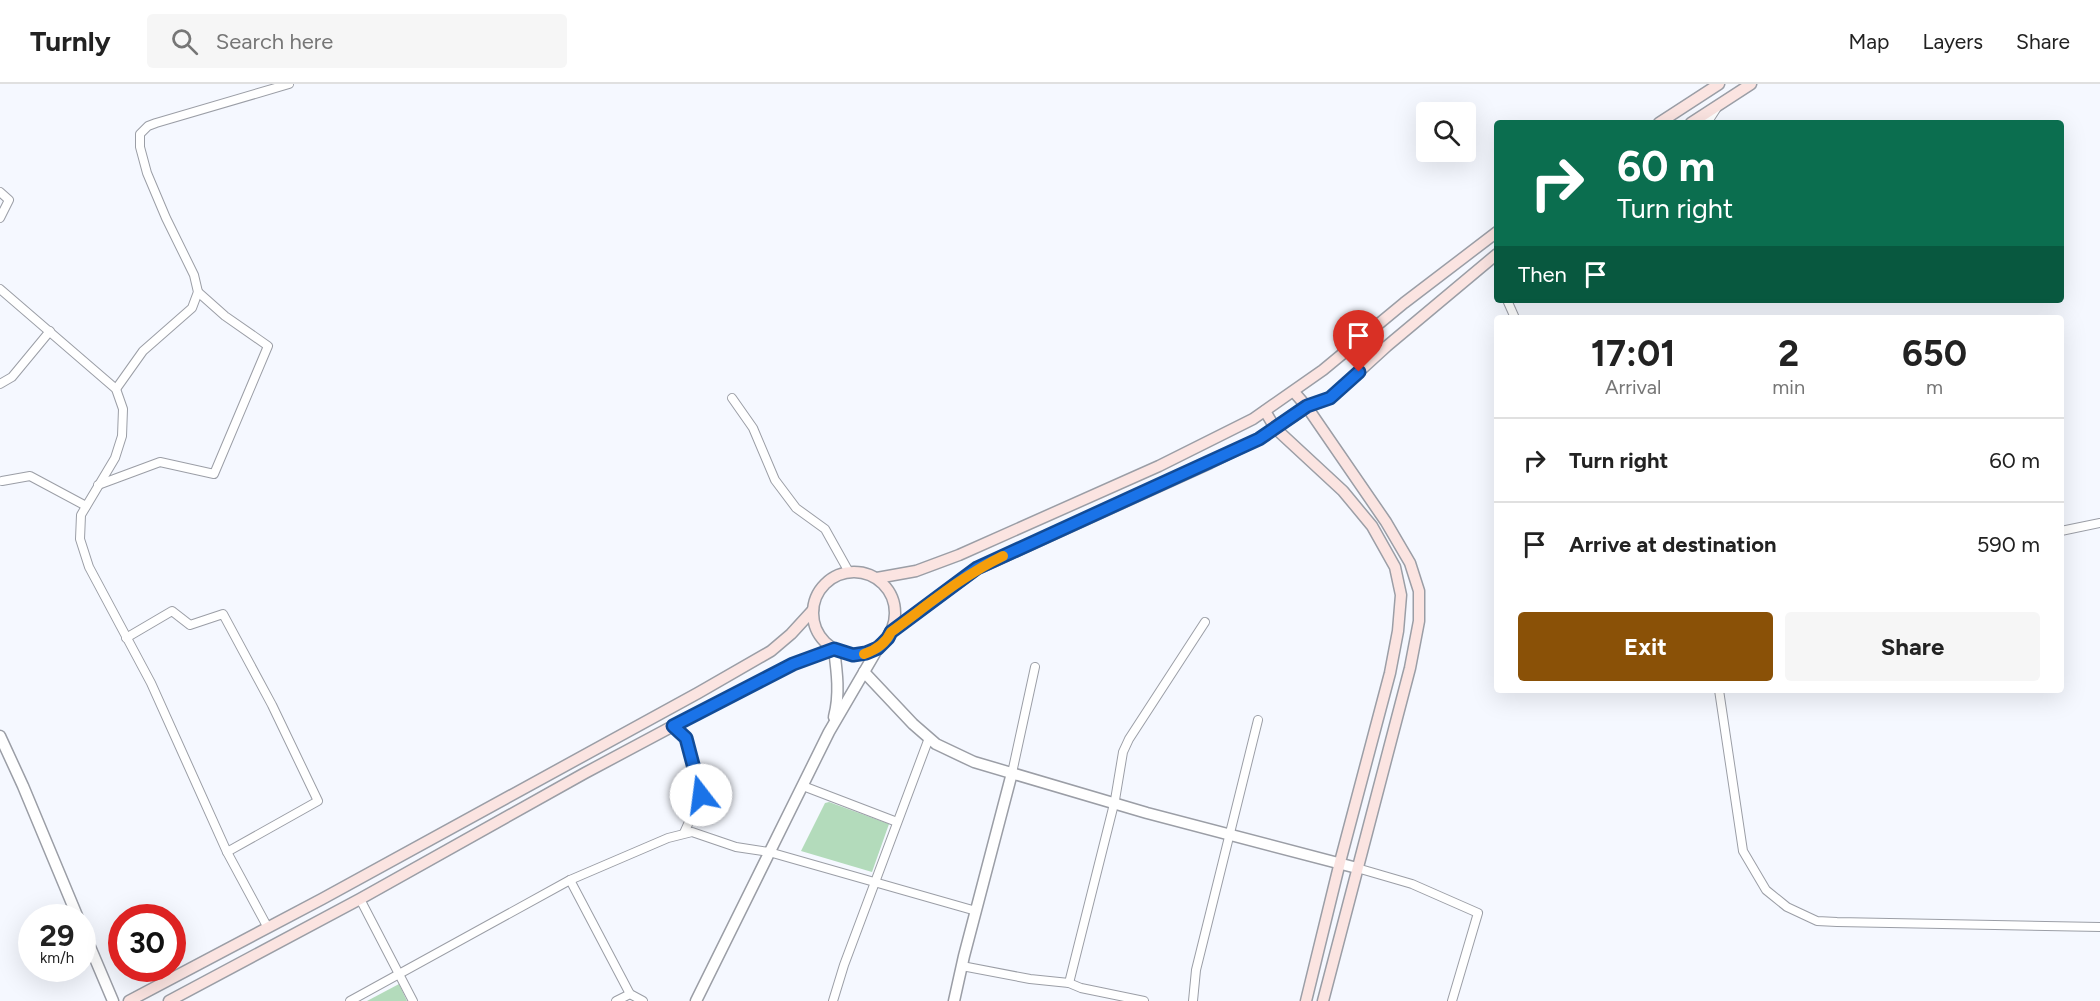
<!DOCTYPE html>
<style>
:root{--surface:#fff;--page:#f6f6f6;--text:#222;--muted:#767676;--line:#e0e0e0;--accent:#8a5107}
body{margin:0;font-family:Figtree,sans-serif;background:var(--page);color:var(--text);height:100vh;display:flex;flex-direction:column;font-size:22px;white-space:nowrap}
*{box-sizing:border-box;margin:0}
p{font-size:20px;color:var(--muted)}
.icon{flex:none;width:33px;height:33px;fill:none;stroke:currentColor;stroke-width:2;stroke-linecap:round;stroke-linejoin:round}
.map{position:relative;flex:1;overflow:hidden}
.side{position:absolute;left:1494px;top:231px;width:570px;height:378px;display:flex;flex-direction:column;background:var(--surface);border-radius:6px;box-shadow:0 6px 24px #0002}
.side>*{flex:none}
.top-card{position:absolute;left:1494px;top:36px;width:570px;height:183px;border-radius:6px;box-shadow:0 6px 24px #0002;background:#0b6e4f;color:#fff;overflow:hidden}
.tools{position:absolute;left:1416px;top:18px;display:grid;gap:12px}
.tools a{display:grid;place-items:center;width:60px;height:60px;border-radius:6px;background:var(--surface);box-shadow:0 6px 24px #0002;font-size:30px}
.speed{position:absolute;left:18px;top:820px;display:flex;gap:12px;font-size:30px;font-weight:700;text-align:center}
.speed>*{display:grid;place-content:center;width:78px;height:78px;border-radius:50%;background:var(--surface);box-shadow:0 6px 24px #0002;line-height:1}
.speed small{font-size:15px;font-weight:400}
.speed .limit{border:9px solid #d22;background:#fff;color:#111}
.pin{position:absolute;display:grid;place-items:center;width:51px;height:51px;color:#fff;margin:-62px -26px;border-radius:50% 50% 50% 0;rotate:-45deg;box-shadow:0 0 6px #0007}
.pin .icon{rotate:45deg}
.me{position:absolute;width:66px;margin:-33px;rotate:345deg;stroke-linejoin:round;filter:drop-shadow(0 0 4px #0008)}
.turn{display:flex;align-items:center;gap:21px;height:126px;padding:0 24px;font-size:27px}
.turn .icon{width:78px;height:78px;stroke-width:2.5}
.turn b{display:block;font-size:42px;line-height:51px}
.then{display:flex;align-items:center;height:57px;padding:0 24px;background:#0003;gap:12px;font-size:22px}
.eta{display:flex;justify-content:space-evenly;align-items:center;height:102px;text-align:center}
.eta b{font-size:36px;font-weight:700;line-height:42px}
.primary-button{display:flex;gap:12px;margin-top:auto;padding:12px 24px}
.primary-button a{flex:1;height:69px;border-radius:6px;background:var(--accent);color:#fff;font-size:24px;font-weight:700;line-height:69px;text-align:center}
.primary-button a+a{background:var(--page);color:var(--text)}
ul{padding:0;list-style:none}
li{display:flex;align-items:center;gap:18px;height:84px;padding:0 24px;border-top:2px solid var(--line)}
li div{flex:1}
li b{display:block;font-size:22px}
li em{font-style:normal}
header{display:flex;align-items:center;gap:36px;box-sizing:border-box;height:84px;padding:0 30px;background:var(--surface);border-bottom:2px solid var(--line)}
header strong{font-size:28px}
nav{display:flex;gap:33px;margin-inline-start:auto;font-size:21px}
.search{width:420px;height:54px;background:var(--page);display:flex;align-items:center;gap:15px;box-sizing:border-box;padding:0 21px;border-radius:6px;color:var(--muted);font-size:22px}
.map>svg:first-child{display:block}
.green{fill:#b3dbbb}
.lines{fill:none;stroke-linecap:round;stroke-linejoin:round}
.minor-casing{stroke:#9b9ea6;stroke-width:10}
.tertiary-casing{stroke:#9b9ea6;stroke-width:13}
.secondary-casing{stroke:#9b9ea6;stroke-width:13}
.minor{stroke:#fff;stroke-width:8}
.tertiary{stroke:#fff;stroke-width:10}
.secondary{stroke:#fbe4e1;stroke-width:10}
.route-casing{stroke:#114b97;stroke-width:15}
.route{stroke:#1a73e8;stroke-width:10}
.slow{stroke:#f59e0b;stroke-width:10}
</style>
<header>
<strong>Turnly</strong>
<div class="search"><svg class="icon" aria-label="search" viewBox="0 0 24 24"><circle cx="10" cy="10" r="6"/><path d="M15 15l6 6"/></svg>Search here</div>
<nav><a>Map</a><a>Layers</a><a>Share</a></nav>
</header>
<div class="map">
<svg width="2100" height="917" viewBox="0 0 2100 917">
<rect width="100%" height="100%" fill="#f5f8ff"/>
<g class="green">
<path d="M829,718L889,740L872,788L801,767L825,719Z"/>
<path d="M399,900L407,917H367Z"/>
</g>
<g class="lines">
<g class="minor-casing">
<g id="minor">
<path d="M1707,39L1716,25"/>
<path d="M0,108L9,116L0,134"/>
<path d="M0,205L116,305L123,325L122,352L115,374L81,431L80,455L89,483L151,599L227,768L268,844"/>
<path d="M1507,216L1515,234"/>
<path d="M0,300L12,293L50,247"/>
<path d="M116,305L143,267L192,224L198,208L194,191L166,134L147,89L140,63V50L148,42L156,39L289,0"/>
<path d="M732,314L753,344L775,396L796,424L825,445L849,488"/>
<path d="M2,397L30,392L86,422"/>
<path d="M98,401L160,378L214,390L268,262L225,232L198,208"/>
<path d="M2061,447L2100,439"/>
<path d="M126,554L172,527L190,541L223,530L272,621L318,717L227,768"/>
<path d="M1719,606L1743,767L1766,806L1787,823L1817,837L1837,838L2100,843"/>
<path d="M673,642L686,654L701,711L684,749"/>
<path d="M1012,689L1035,583"/>
<path d="M803,702L897,738"/>
<path d="M1357,784L1412,800L1478,829L1452,917"/>
<path d="M570,796L630,910L643,917"/>
<path d="M360,815L413,917"/>
<path d="M962,882L1030,895L1069,899L1081,904L1144,917"/>
<path d="M1069,899L1115,716L1123,668L1129,655L1205,538"/>
<path d="M350,917L570,796L668,754L692,748L736,763L769,768L976,827"/>
<path d="M616,917L630,910"/>
<path d="M833,917L844,881L929,654"/>
<path d="M1193,917L1196,886L1258,636"/>
</g>
</g>
<g class="tertiary-casing">
<g id="tertiary">
<path d="M864,588L913,640L936,660L974,678L1147,729L1357,784"/>
<path d="M834,633C840,611 837,588 834,565"/>
<path d="M0,652L23,702L78,834"/>
<path d="M82,844L113,917"/>
<path d="M696,917L829,648L878,564"/>
<path d="M954,917L964,872L1012,689"/>
</g>
</g>
<g class="secondary-casing">
<g id="secondary">
<path d="M1659,39L1719,0"/>
<path d="M1691,39L1751,0"/>
<path d="M1294,308L1307,323L1386,438L1410,479L1419,507V537L1410,584L1323,917"/>
<path d="M1265,327L1275,344L1343,407L1372,442L1395,483L1401,511L1398,547L1390,589L1340,778L1306,917"/>
<circle cx="854" cy="529" r="41"/>
<path d="M877,494L916,487L959,471L1159,382L1253,335L1323,286L1404,219L1497,148"/>
<path d="M891,548L977,485L1210,379L1259,355L1307,323L1330,314L1387,262L1497,170"/>
<path d="M129,917L322,815L698,609L771,567L791,550L813,526"/>
<path d="M169,917L360,815L585,689L673,642L793,580L834,565"/>
</g>
</g>
<use href="#minor" class="minor"/>
<use href="#tertiary" class="tertiary"/>
<use href="#secondary" class="secondary"/>
</g>
<g class="lines">
<g class="route-casing">
<path id="route" d="M701,711L686,654L673,642L793,580L834,565L853,571L866,569L878,564L888,554L891,548L977,484L1259,355L1307,322L1330,314L1359,288"/>
</g>
<use href="#route" class="route"/>
<path class="slow" d="M864,570C876,566 886,559 891,548C928,521 962,492 1003,472"/>
</g>
</svg>
<div class="tools">
<a><svg class="icon" aria-label="search" viewBox="0 0 24 24"><circle cx="10" cy="10" r="6"/><path d="M15 15l6 6"/></svg></a>
</div>
<div class="speed"><div>29<small>km/h</small></div><div class="limit">30</div></div>
<div class="pin" style="left:1359px;top:288px;background:#d93025"><svg class="icon" aria-label="arrive" viewBox="0 0 24 24"><path d="M6 21V4h12l-3 4 3 4H6"/></svg></div>
<svg class="me" style="left:701px;top:711px" viewBox="-20 -20 40 40"><circle r="19" fill="#fff"/><path d="M0-13L10 11 0 6-10 11z" fill="#1a73e8"/></svg>
<div class="top-card">
<div class="turn"><svg class="icon" aria-label="right" viewBox="0 0 24 24"><path d="M7 20v-9h11M14 6l5 5-5 5"/></svg><div><b>60 m</b>Turn right</div></div>
<div class="then">Then<svg class="icon" aria-label="arrive" viewBox="0 0 24 24"><path d="M6 21V4h12l-3 4 3 4H6"/></svg></div>
</div>
<section class="side">
<div class="eta">
<div><b>17:01</b><p>Arrival</p></div>
<div><b>2</b><p>min</p></div>
<div><b>650</b><p>m</p></div>
</div>
<ul>
<li><svg class="icon" aria-label="right" viewBox="0 0 24 24"><path d="M7 20v-9h11M14 6l5 5-5 5"/></svg><div><b>Turn right</b></div><em>60 m</em></li>
<li><svg class="icon" aria-label="arrive" viewBox="0 0 24 24"><path d="M6 21V4h12l-3 4 3 4H6"/></svg><div><b>Arrive at destination</b></div><em>590 m</em></li>
</ul>
<div class="primary-button"><a>Exit</a><a>Share</a></div>
</section>
</div>
